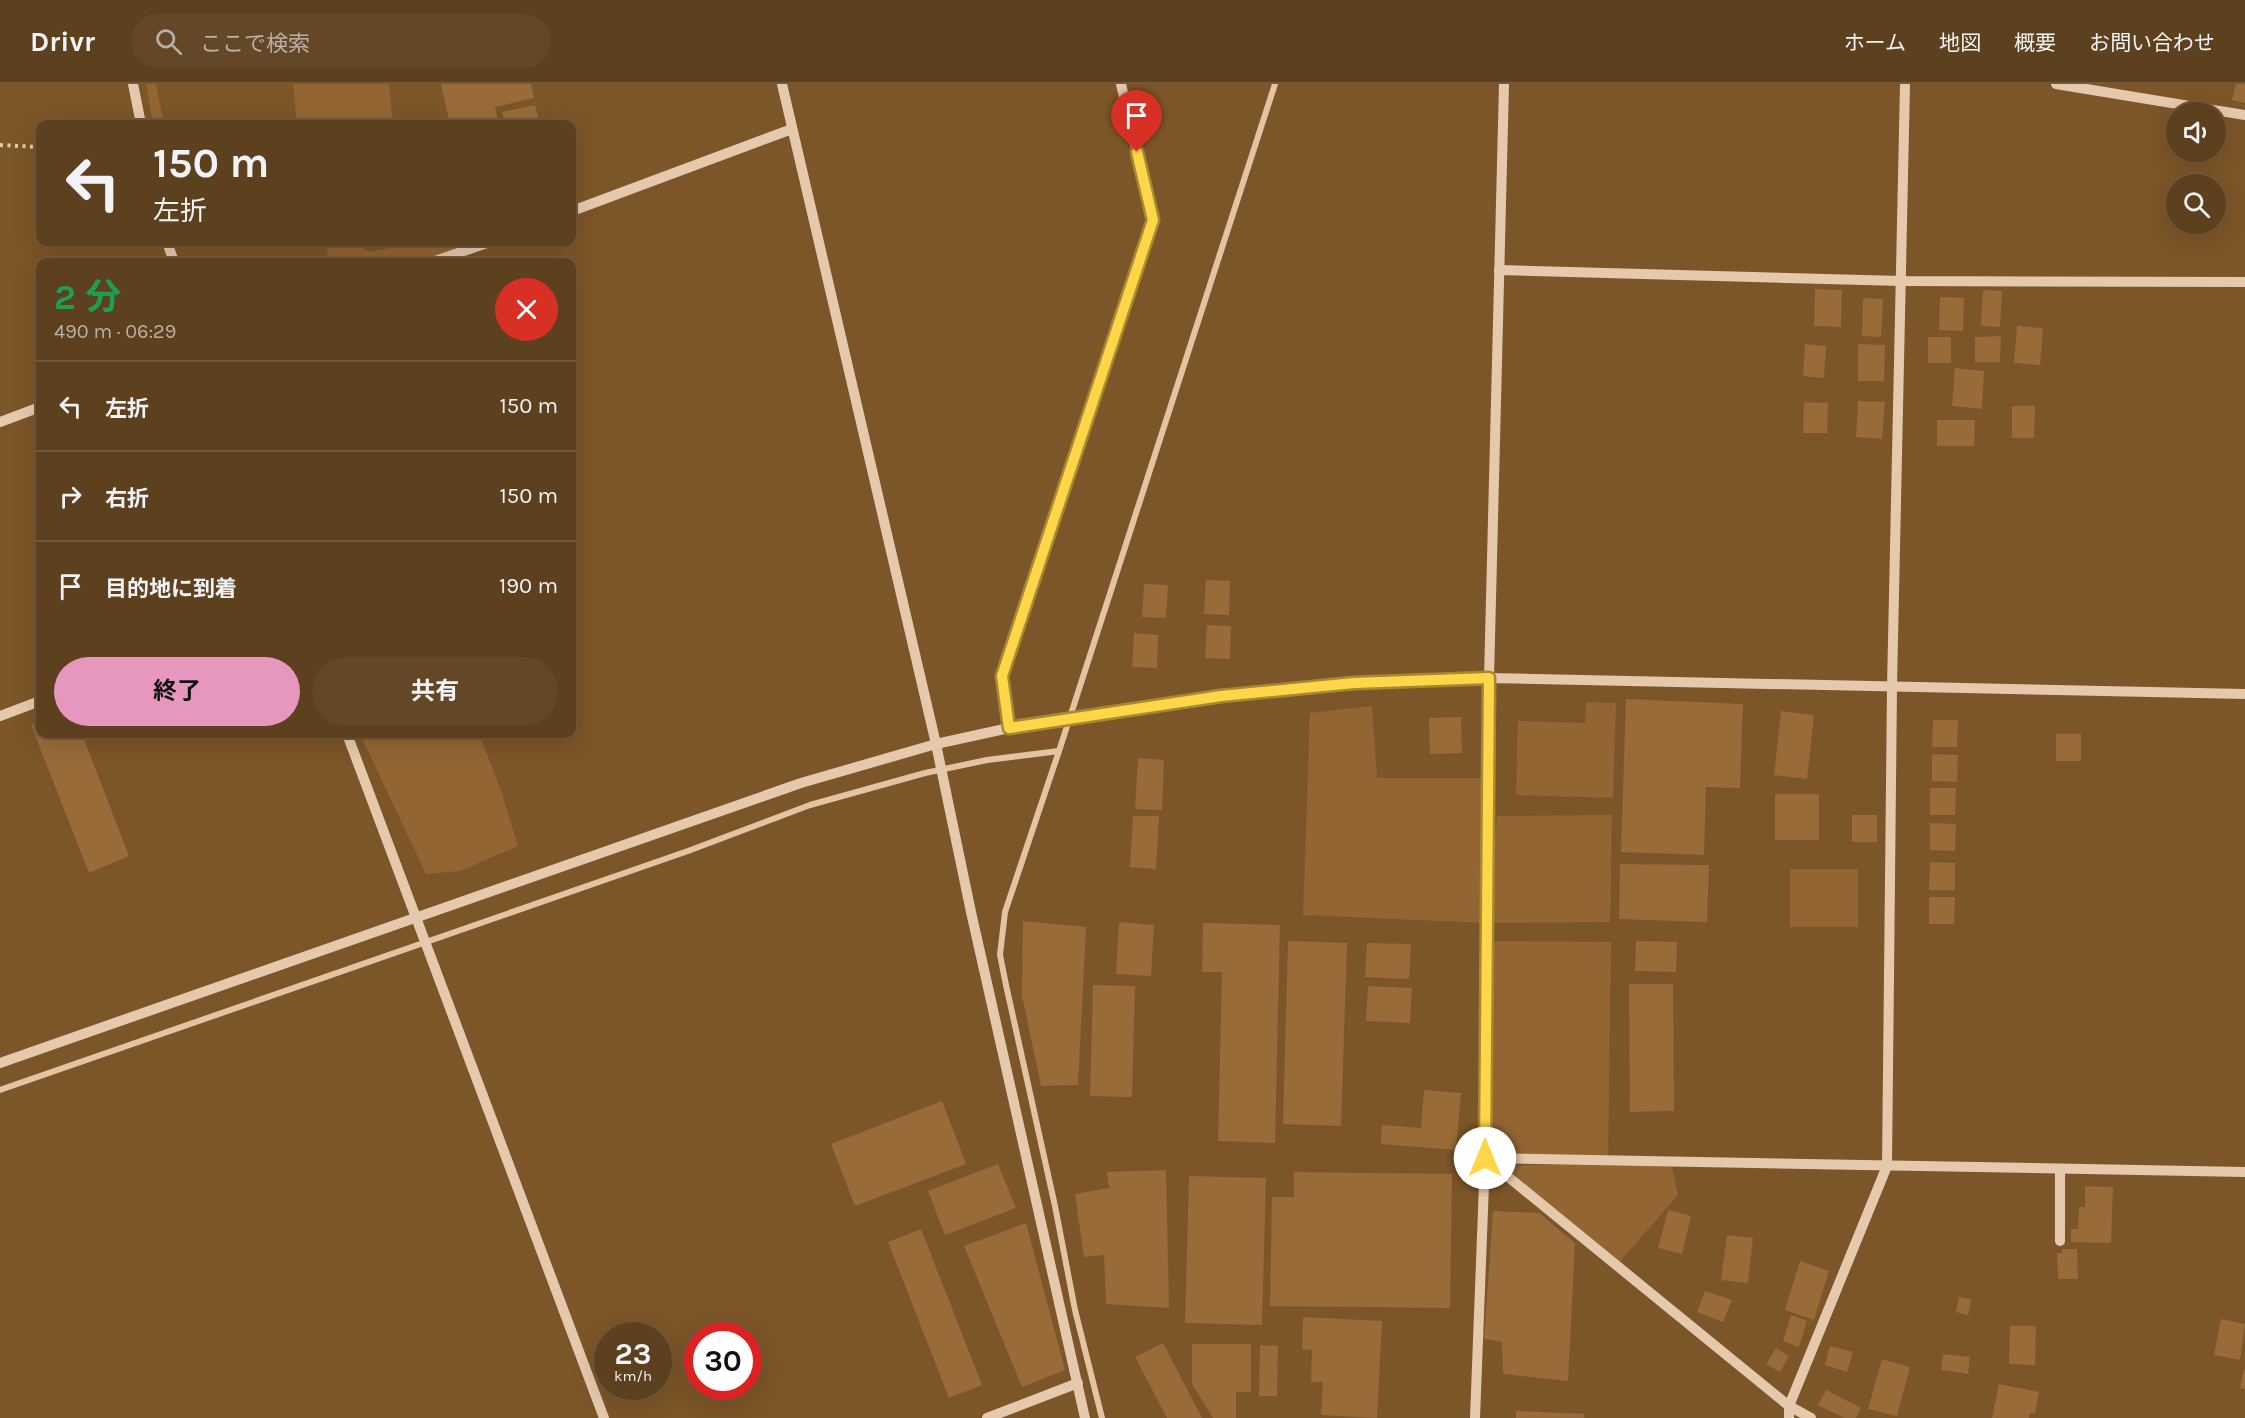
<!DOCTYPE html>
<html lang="ja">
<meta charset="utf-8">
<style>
:root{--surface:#5d401e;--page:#634727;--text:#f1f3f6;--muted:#b9afa4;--line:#72593c;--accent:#e797bd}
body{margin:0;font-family:Karla,"Noto Sans JP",sans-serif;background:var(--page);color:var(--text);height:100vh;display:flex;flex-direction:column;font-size:22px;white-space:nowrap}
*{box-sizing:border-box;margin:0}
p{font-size:20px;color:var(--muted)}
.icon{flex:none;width:33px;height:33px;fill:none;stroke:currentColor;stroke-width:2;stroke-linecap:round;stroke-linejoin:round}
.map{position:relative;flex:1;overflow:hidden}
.sheet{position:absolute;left:36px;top:174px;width:540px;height:480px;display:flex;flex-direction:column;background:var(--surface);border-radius:12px;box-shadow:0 6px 24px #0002,0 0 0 2px var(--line)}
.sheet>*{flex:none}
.banner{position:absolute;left:36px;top:36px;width:540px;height:126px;border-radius:12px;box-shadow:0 6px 24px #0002,0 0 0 2px var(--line);background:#5d401e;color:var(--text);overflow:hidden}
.controls{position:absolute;left:2166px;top:18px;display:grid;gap:12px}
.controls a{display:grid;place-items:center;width:60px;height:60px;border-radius:50%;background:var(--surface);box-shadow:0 6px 24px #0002,0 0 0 2px var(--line);font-size:30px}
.speed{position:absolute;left:594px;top:1238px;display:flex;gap:12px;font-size:30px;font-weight:700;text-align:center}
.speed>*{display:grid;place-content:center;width:78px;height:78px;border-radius:50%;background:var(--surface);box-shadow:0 6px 24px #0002,0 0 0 2px var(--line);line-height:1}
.speed small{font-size:15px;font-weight:400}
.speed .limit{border:9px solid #d22;background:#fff;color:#111}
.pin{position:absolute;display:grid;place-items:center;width:51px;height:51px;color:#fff;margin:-62px -26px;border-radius:50% 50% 50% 0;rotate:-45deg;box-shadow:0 0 6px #0007}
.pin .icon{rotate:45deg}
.me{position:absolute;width:66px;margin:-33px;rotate:0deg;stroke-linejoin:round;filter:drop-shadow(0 0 4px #0008)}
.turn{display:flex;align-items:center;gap:21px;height:126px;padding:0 18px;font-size:27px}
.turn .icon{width:78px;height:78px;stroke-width:2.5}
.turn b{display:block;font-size:42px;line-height:51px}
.round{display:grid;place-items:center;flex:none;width:63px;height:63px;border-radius:32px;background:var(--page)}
.overview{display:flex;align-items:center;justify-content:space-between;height:102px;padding:0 18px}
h1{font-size:36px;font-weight:700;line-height:45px;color:#1e9e55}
.primary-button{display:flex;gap:12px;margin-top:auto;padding:12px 18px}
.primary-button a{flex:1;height:69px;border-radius:36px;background:var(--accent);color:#111;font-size:24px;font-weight:700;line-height:69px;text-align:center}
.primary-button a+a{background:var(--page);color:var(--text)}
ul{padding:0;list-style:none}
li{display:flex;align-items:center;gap:18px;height:90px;padding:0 18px;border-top:2px solid var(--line)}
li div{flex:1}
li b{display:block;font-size:22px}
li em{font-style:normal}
header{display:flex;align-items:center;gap:36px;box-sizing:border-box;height:84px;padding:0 30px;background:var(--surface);border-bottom:2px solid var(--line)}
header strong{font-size:28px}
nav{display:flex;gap:33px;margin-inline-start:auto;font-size:21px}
.search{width:420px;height:54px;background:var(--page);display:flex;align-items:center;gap:15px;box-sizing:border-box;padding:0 21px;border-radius:33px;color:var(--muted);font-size:22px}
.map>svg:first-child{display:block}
.green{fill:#936533}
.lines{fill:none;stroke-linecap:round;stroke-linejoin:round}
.stream{stroke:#e4c3a2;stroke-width:6}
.building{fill:#986b39}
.path{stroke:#e4c9ad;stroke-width:4;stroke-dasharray:3 4.5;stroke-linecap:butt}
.minor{stroke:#e4c9ad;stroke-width:10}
.route-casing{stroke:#a68a30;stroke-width:15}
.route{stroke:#ffd54a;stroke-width:10}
</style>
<header>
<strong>Drivr</strong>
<div class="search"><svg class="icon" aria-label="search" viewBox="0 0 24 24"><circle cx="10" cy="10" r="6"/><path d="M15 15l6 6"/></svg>ここで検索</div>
<nav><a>ホーム</a><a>地図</a><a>概要</a><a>お問い合わせ</a></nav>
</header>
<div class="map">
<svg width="2245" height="1334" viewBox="0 0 2245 1334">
<rect width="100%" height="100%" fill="#7c5528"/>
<g class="green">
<path d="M146,0H156L164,40H153Z"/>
<path d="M293,0H389L393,40H297Z"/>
<path d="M326,158H355L369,168L421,158H490L430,178H329Z"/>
<path d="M1586,618L1616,619L1613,714L1516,711L1518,637L1585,639Z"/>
<path d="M1372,622L1377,694H1488V829L1497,732L1612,731L1610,838L1487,839L1303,831L1310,629Z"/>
<path d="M360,650H479L501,706L518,762L460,787L426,790Z"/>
<rect x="1790" y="785" width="68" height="58"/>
<path d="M1487,857L1611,858L1608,1076L1485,1074Z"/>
<path d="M1671,1078L1678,1111L1617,1181L1494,1082Z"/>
</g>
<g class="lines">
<g class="stream">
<path d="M0,1006L688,767L810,721L925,689L987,676L1059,667"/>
<path d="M1102,1334L1075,1226L1055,1122L1006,901L1000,871L1005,828L1059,667L1275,0"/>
</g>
</g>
<g class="building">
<path d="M441,0H531L534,14L495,23L498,37L483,40H450Z"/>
<path d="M2236,0H2245V19L2232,16Z"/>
<path d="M535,21L540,40H505L502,28Z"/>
<path d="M1815,205L1842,206L1841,243L1814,242Z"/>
<path d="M1983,206L2002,207L2000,243L1981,242Z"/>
<path d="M1940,213L1964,214L1963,247L1939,246Z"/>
<path d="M1863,214L1883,215L1881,253L1862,252Z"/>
<path d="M2017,242L2043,244L2040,281L2014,279Z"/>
<path d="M2001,252L2000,278H1975V253Z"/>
<rect x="1928" y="253" width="23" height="26"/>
<path d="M1805,260L1826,262L1824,294L1803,292Z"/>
<path d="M1858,260L1885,261L1884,297H1858Z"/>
<path d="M1955,284L1984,287L1982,325L1952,322Z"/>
<path d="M1858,317L1885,318L1882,355L1856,353Z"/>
<path d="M1804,318L1828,319L1827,349H1803Z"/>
<path d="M2012,322H2035L2034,354H2012Z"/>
<path d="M1937,336H1975L1974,362H1937Z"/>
<path d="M1206,496L1230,497L1229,531L1204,530Z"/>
<path d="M1144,500L1168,501L1166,534L1142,533Z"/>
<path d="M1207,541L1231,542L1230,575L1205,574Z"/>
<path d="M1134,549L1158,551L1157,584L1132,583Z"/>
<path d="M1626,615L1743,620L1740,704L1706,703L1704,771L1621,768Z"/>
<path d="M1781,627L1814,631L1807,695L1774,691Z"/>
<path d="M1461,633L1462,669L1430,670L1429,634Z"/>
<path d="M1933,636H1958L1957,663H1932Z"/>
<path d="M40,637V650H82L129,772L89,789L31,641Z"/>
<rect x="2056" y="650" width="25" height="27"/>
<path d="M1932,670L1958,671L1957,698L1932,697Z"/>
<path d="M1138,674L1164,676L1162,726L1135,725Z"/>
<path d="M1930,704H1956L1955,731H1930Z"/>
<rect x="1775" y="710" width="44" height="46"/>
<rect x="1852" y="731" width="25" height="27"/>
<path d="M1133,732H1159L1156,785L1130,783Z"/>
<path d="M1930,739L1956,740L1955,767L1930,766Z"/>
<path d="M1930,778L1955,779V806H1929Z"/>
<path d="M1620,780L1709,781L1707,838L1619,835Z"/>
<path d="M1929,813H1955L1954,840H1929Z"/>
<path d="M1023,837L1086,843L1078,1001L1041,1002L1022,912Z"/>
<path d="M1119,838L1154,841L1151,892L1116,890Z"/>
<path d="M1203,839L1280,841L1275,1059L1218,1057L1222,888H1202Z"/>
<path d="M1288,857L1347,859L1341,1042L1283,1040Z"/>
<path d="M1636,857L1677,858L1676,888L1635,887Z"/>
<path d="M1367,859L1411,860L1409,895L1365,893Z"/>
<path d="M1629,900H1673L1674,1027L1630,1028Z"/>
<path d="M1093,901L1135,902L1132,1013L1090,1012Z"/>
<path d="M1368,902L1412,904L1410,939L1366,937Z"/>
<path d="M1424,1006L1461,1009L1456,1066L1381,1060L1382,1041L1421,1044Z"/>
<path d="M942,1017L966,1080L855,1122L831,1060Z"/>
<path d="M998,1080L1016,1124L945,1151L928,1107Z"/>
<path d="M1166,1086L1169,1224L1106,1220L1104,1171L1084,1173L1075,1110L1109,1104L1107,1088Z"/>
<path d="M1294,1088L1452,1090L1450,1224L1270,1222L1272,1113H1294Z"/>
<path d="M1189,1092L1266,1094L1262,1241L1185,1239Z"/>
<path d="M2085,1102L2113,1103L2111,1159L2071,1158V1145H2078L2079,1123H2085Z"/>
<path d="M1668,1126L1691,1132L1682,1170L1658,1164Z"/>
<path d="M1493,1127L1539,1129L1575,1159L1568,1297L1503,1290L1502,1258L1484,1255Z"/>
<path d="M1026,1139L1065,1286L1022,1303L964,1162Z"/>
<path d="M921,1145L982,1301L949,1314L888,1158Z"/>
<path d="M1727,1151L1753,1154L1748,1199L1721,1196Z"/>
<path d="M2062,1165H2077L2078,1195H2058L2057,1169H2062Z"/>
<path d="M1800,1177L1829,1187L1814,1236L1785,1226Z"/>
<path d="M1705,1207L1732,1216L1723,1238L1697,1228Z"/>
<path d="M1959,1213L1971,1215L1968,1231L1956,1228Z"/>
<path d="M1791,1231L1807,1237L1799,1263L1783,1257Z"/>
<path d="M1303,1233L1382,1237L1377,1334L1321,1331L1323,1298H1311L1312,1266L1302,1265Z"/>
<path d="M2221,1235L2245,1240L2240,1276L2214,1271Z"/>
<path d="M2010,1242H2036L2035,1281L2009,1280Z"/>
<path d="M1163,1259L1202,1334H1167L1135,1273Z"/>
<path d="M1192,1260H1251V1308H1236V1334H1213L1192,1300Z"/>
<path d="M1260,1261L1278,1262L1277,1312H1259Z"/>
<path d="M1830,1262L1853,1268L1847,1288L1825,1281Z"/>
<path d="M1776,1264L1789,1272L1780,1288L1766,1280Z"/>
<path d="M1943,1270L1970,1273L1968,1290L1941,1286Z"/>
<path d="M1882,1275L1910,1283L1897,1332L1868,1325Z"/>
<path d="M2244,1285L2245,1286V1305L2240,1304Z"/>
<path d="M1999,1300L2039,1308L2035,1329H2030L2029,1334H1992Z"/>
<path d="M1826,1306L1861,1324L1856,1334H1844L1818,1321Z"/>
<path d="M1516,1327L1585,1330L1584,1334H1516Z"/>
</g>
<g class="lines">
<path class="path" d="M0,61L40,63"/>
<g class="minor">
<path d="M133,0L141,40"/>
<path d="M782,0L936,660L971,828L1085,1334"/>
<path d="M2056,0L2245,31"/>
<path d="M572,127L792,45"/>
<path d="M167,158L174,178"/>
<path d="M432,178L490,158"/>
<path d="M1499,186L1901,197L2245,198"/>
<path d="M0,338L40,323"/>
<path d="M0,632L40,617"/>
<path d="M1009,644L1002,592L1153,136L1121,0"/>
<path d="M347,650L604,1334"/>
<path d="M0,979L801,699L936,660L1009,644L1221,611L1354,599L1489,594L2245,610"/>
<path d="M1485,1074L2245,1088"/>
<path d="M1485,1074L1789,1322L1811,1334"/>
<path d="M2060,1085V1157"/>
<path d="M987,1334L1078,1299"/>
<path d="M1475,1334L1485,1074L1489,594L1504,0"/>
<path d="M1789,1334V1322L1887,1082L1892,603L1905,0"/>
</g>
</g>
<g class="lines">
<g class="route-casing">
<path id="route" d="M1137,68L1153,136L1002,592L1009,644L1221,612L1354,599L1489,594L1485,1074"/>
</g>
<use href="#route" class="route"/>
</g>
</svg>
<div class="controls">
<a><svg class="icon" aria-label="sound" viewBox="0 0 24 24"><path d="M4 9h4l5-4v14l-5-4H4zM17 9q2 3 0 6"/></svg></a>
<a><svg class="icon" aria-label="search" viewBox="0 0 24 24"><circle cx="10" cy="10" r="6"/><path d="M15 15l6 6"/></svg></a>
</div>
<div class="speed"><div>23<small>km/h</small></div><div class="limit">30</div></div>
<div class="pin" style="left:1137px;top:68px;background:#d93025"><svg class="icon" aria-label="arrive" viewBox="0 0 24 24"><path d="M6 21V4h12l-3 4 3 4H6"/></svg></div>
<svg class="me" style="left:1485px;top:1074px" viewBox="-20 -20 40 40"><circle r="19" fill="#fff"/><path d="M0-13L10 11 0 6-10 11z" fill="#ffd54a"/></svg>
<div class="banner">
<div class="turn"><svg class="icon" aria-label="left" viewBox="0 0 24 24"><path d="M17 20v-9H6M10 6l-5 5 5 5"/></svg><div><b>150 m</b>左折</div></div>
</div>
<section class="sheet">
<div class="overview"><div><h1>2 分</h1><p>490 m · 06:29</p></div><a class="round" style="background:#d93025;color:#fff"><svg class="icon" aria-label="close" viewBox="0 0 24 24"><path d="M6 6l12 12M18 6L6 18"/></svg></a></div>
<ul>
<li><svg class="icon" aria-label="left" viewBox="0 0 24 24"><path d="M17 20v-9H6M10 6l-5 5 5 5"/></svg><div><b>左折</b></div><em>150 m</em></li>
<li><svg class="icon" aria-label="right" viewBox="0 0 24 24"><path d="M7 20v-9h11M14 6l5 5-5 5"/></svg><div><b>右折</b></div><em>150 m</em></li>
<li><svg class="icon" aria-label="arrive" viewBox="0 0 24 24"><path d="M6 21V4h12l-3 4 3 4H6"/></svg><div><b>目的地に到着</b></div><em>190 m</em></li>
</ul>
<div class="primary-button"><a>終了</a><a>共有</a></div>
</section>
</div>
